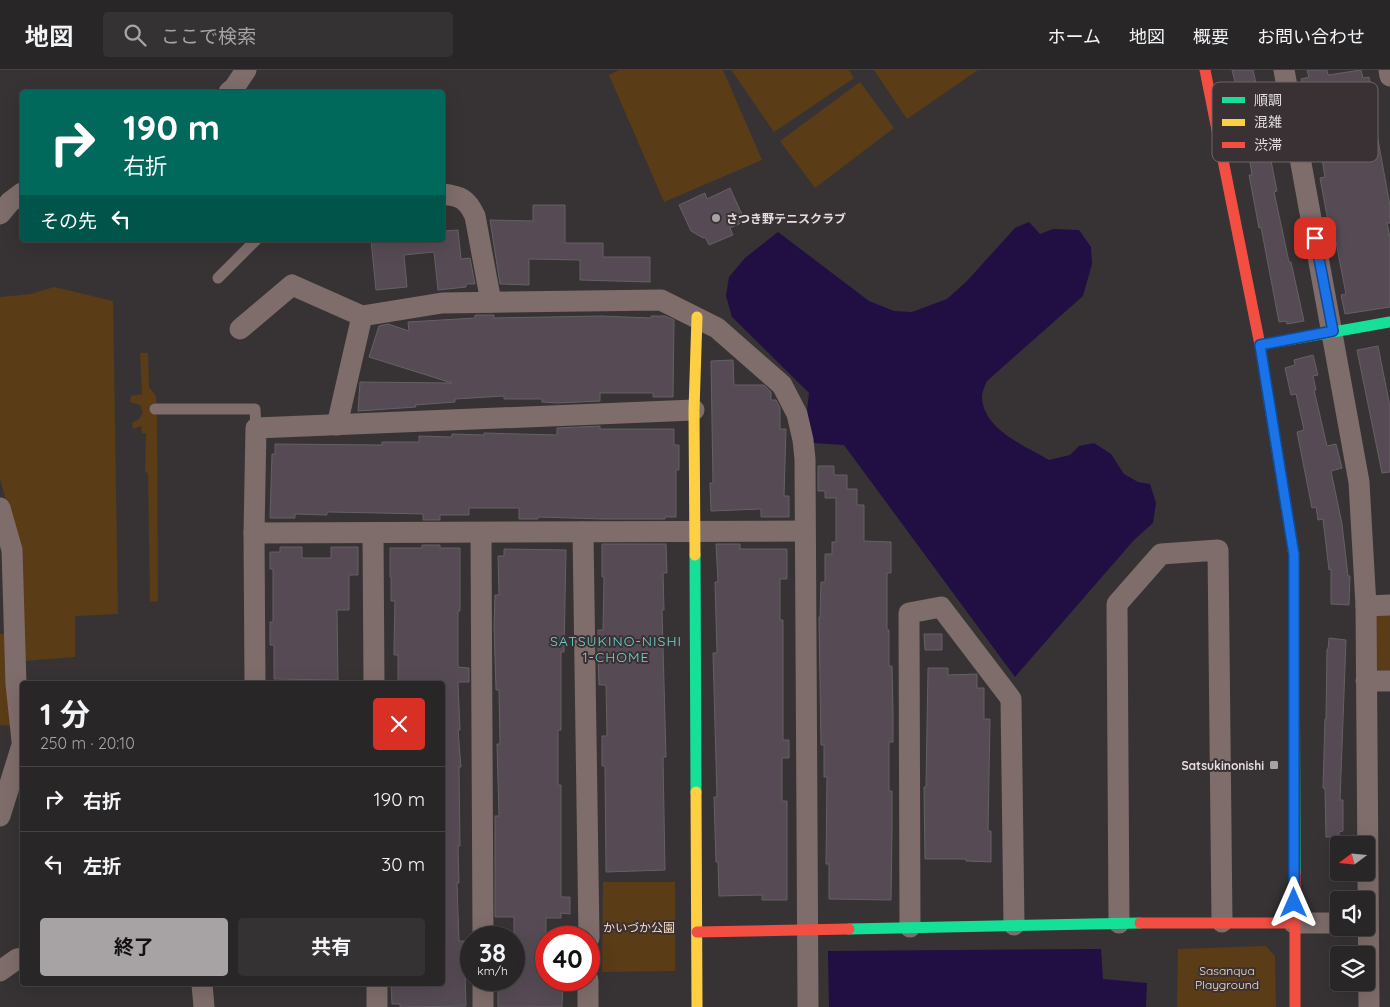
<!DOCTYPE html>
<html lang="ja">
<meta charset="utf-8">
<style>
:root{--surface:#292627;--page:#353233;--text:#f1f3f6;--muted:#a5a5a7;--line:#454344;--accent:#a7a2a4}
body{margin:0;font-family:Quicksand,"Noto Sans JP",sans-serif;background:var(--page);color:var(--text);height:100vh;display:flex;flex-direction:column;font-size:19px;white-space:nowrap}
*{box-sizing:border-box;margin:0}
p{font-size:16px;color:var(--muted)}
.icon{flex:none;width:28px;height:28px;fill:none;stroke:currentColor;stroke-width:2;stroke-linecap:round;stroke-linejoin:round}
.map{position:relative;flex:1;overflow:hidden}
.details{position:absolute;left:20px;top:611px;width:425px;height:305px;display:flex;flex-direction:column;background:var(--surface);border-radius:5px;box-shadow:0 5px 20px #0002,0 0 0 1px var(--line)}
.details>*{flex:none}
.hud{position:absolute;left:20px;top:20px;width:425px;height:152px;border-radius:5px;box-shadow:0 5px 20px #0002,0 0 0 1px var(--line);background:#00695c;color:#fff;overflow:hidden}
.needle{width:32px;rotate:254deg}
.buttons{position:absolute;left:1330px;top:766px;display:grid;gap:10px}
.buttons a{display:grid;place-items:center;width:45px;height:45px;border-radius:5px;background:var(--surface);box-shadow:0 5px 20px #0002,0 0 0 1px var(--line);font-size:25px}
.speed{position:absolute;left:460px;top:856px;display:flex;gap:10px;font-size:25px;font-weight:700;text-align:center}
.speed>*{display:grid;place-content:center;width:65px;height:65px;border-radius:50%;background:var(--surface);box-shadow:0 5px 20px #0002,0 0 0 1px var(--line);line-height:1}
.speed small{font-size:12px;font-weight:400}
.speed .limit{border:8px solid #d22;background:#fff;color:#111}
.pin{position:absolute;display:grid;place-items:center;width:42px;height:42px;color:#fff;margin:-21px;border-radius:10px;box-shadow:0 2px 8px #0006}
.me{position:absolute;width:55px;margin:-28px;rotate:0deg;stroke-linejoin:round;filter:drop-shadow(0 0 4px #0008)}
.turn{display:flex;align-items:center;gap:18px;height:105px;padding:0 20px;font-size:22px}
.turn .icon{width:65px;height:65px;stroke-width:2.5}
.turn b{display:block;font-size:35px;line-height:42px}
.then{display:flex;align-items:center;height:48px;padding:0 20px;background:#0003;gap:10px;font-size:19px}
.round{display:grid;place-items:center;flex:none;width:52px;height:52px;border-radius:5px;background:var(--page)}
.summary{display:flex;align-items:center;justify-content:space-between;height:85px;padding:0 20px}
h1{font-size:30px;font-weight:700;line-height:38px}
.action{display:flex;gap:10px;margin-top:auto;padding:10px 20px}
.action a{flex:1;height:58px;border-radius:5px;background:var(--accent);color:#111;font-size:20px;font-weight:700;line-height:58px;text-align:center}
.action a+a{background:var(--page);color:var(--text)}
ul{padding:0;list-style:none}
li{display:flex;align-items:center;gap:15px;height:65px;padding:0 20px;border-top:1px solid var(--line)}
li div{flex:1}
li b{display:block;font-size:19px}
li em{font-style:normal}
header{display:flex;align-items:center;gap:30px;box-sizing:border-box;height:70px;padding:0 25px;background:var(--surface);border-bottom:1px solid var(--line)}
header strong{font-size:24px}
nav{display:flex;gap:28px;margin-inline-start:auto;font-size:18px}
.search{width:350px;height:45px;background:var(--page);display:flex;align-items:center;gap:12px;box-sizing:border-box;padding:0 18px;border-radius:5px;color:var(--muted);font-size:19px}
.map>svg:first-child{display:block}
.green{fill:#5a3c17}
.water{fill:#210e43}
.building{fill:#564b55;stroke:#646163}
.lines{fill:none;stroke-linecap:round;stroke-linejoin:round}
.lane{stroke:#7e6d6a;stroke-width:11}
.street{stroke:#7e6d6a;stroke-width:21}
.fast{stroke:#16e098;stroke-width:11}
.slow{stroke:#ffcf43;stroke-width:11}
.jam{stroke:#f24e42;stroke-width:11}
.route-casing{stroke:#114b97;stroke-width:12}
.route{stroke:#1a73e8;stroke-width:9}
.poi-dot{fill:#a7a2a4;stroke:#393133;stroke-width:2}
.labels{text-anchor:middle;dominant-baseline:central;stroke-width:4;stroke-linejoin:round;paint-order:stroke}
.poi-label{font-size:12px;font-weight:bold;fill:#e3dee0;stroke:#393133;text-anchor:start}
.park-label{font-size:12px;fill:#fcdec0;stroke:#393133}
.neighbourhood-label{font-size:14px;letter-spacing:1px;fill:#68d4ce;stroke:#393133}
.key{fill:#393133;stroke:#6c6567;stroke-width:1}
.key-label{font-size:14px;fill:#e3dee0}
</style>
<header>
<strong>地図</strong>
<div class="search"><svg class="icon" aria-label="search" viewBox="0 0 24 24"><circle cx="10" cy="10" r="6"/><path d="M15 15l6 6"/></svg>ここで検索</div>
<nav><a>ホーム</a><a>地図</a><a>概要</a><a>お問い合わせ</a></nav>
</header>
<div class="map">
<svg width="1390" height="937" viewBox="0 0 1390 937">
<rect width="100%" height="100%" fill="#373334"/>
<g class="green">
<path d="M619,0H723L762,90L664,132L609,5Z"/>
<path d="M733,0H849L854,8L774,62L732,1Z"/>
<path d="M874,0H978L907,49Z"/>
<path d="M860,12L894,58L815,118L780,71Z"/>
<path d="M54,217L113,231L118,544L75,546V587L24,591L21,484L0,409V227L31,224Z"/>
<path d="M140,283H148L149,317L156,326L157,348L158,531L150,532L148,403L145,402L146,363H142L141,356L133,359L132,353L139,349L143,342L140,335L130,332L131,326L142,324Z"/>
<path d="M1375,544H1390V601L1373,600Z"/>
<path d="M9,563L15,656L0,655V564Z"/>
<path d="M603,812H675V901L602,902Z"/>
<path d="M1266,876L1275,886L1276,937H1177L1178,879Z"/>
</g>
<g class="water">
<path d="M1029,152L1040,164L1053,159L1079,160L1091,177L1092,194L1083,226L987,311C985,316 982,321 982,326C982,359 1025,376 1049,390L1070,385L1079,376L1094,373L1111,384L1124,404L1138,412L1150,414L1156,433L1153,453L1134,470L1015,607L844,375L813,373L806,350L809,323L732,247L726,226L729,207L745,188L778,162L869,231L894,241L912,242L947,229L967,211L1015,158Z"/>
<path d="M1101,879L1103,909L1147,913L1146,937H829L828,881Z"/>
</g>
<g class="building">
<path d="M1232,0H1253L1260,31L1262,30L1266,50H1263L1277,121L1274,122L1289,192H1291L1304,251L1287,254L1286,251L1279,252L1261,157L1259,158L1254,131L1249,105H1252L1247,74H1244L1236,33L1240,32Z"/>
<path d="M1307,0H1327L1328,5L1361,0L1363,8L1369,7L1374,31H1371L1390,136V153H1387L1390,168V237L1345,244L1341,225L1346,224L1334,162H1330L1320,108L1325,107L1319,71L1310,23L1305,24L1301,9L1309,7Z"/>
<path d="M730,118L745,151L730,158L733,165L709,175L705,167L703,168L691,161L679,135L705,123L707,129Z"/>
<path d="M533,135H565V173H603V187H650V212L580,210V190L529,189V215L500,214L490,150L533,151Z"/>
<path d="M458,160L461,189L470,188L475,214H466V217L438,220L434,182L404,185L407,217L376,220L371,170H442V161Z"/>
<path d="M475,245H494V248L601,246L651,248V246H665L674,250L673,327H653V323H600V331L557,333L542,332V329H504V326L455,329V332L415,335L416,337L358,341L360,312L452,313L369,287L379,256L388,254L409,261L408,252L475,248Z"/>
<path d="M1378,276L1390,337V402L1382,403L1357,280Z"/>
<path d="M1313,285L1318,305L1313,306L1316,320H1314L1327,376L1336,374L1342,398L1331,401L1342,454L1348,506H1350L1349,535L1331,534V499L1329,500L1323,449L1318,450L1316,437L1312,438L1297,362L1304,360L1296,324L1291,325L1285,298L1295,295L1294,290Z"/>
<path d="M733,290L734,315H764L771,322V330H776L780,338V359H786L784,426H789V447H761V439L711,441L710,413H713L711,291Z"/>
<path d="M600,356V359H674V375H679V400H676V447H665V449H602L538,447V449H519V438H469V445H440V450H423V444L379,443L327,442V445L295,444V448H270L272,384H275V374L382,375V372H419V366L452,367V364L484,365V363L557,365V358Z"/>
<path d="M818,396H834V405H847V419H857V435H864V471L891,472V503H887V560H889V596H892L893,641V672H889V721H892V761L891,830L829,829V794H826L827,707H824V675H821L819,547H820L821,512H825V484H832V472H836V428H825V421H818Z"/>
<path d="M602,474H666L667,503H663L664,540H662L666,687H663L665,800L606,802L605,696H602V666H607L606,615H599L598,585V560H603L604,507H602Z"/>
<path d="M716,474H740V479H787V509H780V550H783V670H789V688H782V731H787V830H762V825L719,826L718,792H716L714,727H717L713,583H717L715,512H718Z"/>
<path d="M422,475H440V478H460V541H458V597L469,598V612H458L460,660H458L461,697H459L460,776H458L459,813H457L459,871H464L466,936L400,937V934H392L391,914H442V614H398V585H394V577L395,531H391V507H390V478H422Z"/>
<path d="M280,477H302V488H331V477H358V505H349V540H337L338,610L274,609V575H270V552H273V499H270V482H280Z"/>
<path d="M504,479L566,480L564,582H561V660H558V715H561V827H570V844L561,843V848H546V910H563L562,937H498V913H514V847H495V746H499L497,674H500L499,620H496L494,556L495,525H499L498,486H504Z"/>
<path d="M924,564H942V580H925Z"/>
<path d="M1329,568L1346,570L1340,730H1343V761L1339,762V767H1326L1325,719L1323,718L1325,649H1326L1327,579H1328Z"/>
<path d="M928,598H948V605L977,604V618H984V649H990L988,761H991V792L966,791V789H925L924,717H926Z"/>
</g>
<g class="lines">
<g class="lane">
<path d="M218,208L256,170"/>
<path d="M155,339H255L256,358"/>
</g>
<g class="street">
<path d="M1284,0L1359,412L1366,536L1369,937"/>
<path d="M1389,0L1390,6"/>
<path d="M229,22L234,18L246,0"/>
<path d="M442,124C461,126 467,129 475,146L491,232"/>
<path d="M0,144L10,132L22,123"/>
<path d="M240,259L292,215L362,246"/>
<path d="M337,355L362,246L442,233L661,230L717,258L782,315L797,344L803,370L805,389L808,937"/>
<path d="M0,438L12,480L16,614L22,671"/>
<path d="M583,462L589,868"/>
<path d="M254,463L805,461"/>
<path d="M373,463L374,614"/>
<path d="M481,463L483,868"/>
<path d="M1366,536L1390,535"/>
<path d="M1366,611H1390"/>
<path d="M255,614L254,463L256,358L694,340"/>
<path d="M0,746L22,675"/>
<path d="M1119,853L1117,534L1161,484L1218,480L1222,852"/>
<path d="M1294,853H1339"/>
<path d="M910,857L909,543L941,537L1011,629L1014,855"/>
<path d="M0,901L17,889L22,888"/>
<path d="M483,910V937"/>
<path d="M202,914L204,937"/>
<path d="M377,914V937"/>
<path d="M588,937V910"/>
</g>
<g class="fast">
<path d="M1260,275L1390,252"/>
<path d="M1268,325L1294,485L1295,802"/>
<path d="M695,485L696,722"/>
<path d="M849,859L1140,853"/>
</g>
<g class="slow">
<path d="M695,485L694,340L697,247"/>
<path d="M696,722L697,937"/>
</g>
<g class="jam">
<path d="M1205,0L1260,275L1268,325"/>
<path d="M1295,802V937"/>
<path d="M1140,853H1294"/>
<path d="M697,862L849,859"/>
</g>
</g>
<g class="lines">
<g class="route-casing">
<path id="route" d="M1294,833V485L1260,275L1333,261L1315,168"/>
</g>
<use href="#route" class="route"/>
</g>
<g class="poi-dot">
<circle cx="716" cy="148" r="5"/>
<rect x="1269" y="690" width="10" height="10" rx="2.5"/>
</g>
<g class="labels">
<g class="poi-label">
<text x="726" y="148">さつき野テニスクラブ</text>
<text x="1264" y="695" text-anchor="end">Satsukinonishi</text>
</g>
<g class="park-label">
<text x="639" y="857">かいづか公園</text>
<text x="1227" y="900">Sasanqua<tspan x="1227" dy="14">Playground</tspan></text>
</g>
<g class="neighbourhood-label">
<text x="616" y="571">SATSUKINO-NISHI<tspan x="616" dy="16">1-CHOME</tspan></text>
</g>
</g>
<rect x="1212" y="12" width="166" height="80" rx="8" class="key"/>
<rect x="1222" y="27" width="23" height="6" fill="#16e098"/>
<rect x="1222" y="49" width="23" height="7" fill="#ffcf43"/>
<rect x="1222" y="72" width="23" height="6" fill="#f24e42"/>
<g class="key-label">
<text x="1254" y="35">順調</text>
<text x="1254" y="57">混雑</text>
<text x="1254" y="80">渋滞</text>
</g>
</svg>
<div class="buttons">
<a><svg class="needle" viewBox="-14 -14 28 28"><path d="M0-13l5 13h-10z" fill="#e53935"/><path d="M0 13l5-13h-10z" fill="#a5a5a7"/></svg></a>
<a><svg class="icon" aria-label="sound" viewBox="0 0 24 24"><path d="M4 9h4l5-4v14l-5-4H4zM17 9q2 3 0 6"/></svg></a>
<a><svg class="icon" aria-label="layers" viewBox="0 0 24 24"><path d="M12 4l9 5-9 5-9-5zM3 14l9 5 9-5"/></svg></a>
</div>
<div class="speed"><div>38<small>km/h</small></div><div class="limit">40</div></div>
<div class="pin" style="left:1315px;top:168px;background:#d93025"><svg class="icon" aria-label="arrive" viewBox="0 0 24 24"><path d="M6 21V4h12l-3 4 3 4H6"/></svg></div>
<svg class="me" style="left:1294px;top:833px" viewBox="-20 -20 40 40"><path d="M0-17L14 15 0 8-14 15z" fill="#1a73e8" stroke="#fff" stroke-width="4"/></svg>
<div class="hud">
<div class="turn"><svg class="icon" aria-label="right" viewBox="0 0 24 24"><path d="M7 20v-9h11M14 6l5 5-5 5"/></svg><div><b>190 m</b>右折</div></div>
<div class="then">その先<svg class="icon" aria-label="left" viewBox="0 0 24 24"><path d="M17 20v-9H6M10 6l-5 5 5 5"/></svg></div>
</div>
<section class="details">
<div class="summary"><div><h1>1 分</h1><p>250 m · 20:10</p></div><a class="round" style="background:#d93025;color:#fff"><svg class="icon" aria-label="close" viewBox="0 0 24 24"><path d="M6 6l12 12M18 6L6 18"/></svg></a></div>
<ul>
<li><svg class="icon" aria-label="right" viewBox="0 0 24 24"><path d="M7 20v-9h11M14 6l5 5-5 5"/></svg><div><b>右折</b></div><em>190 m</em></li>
<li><svg class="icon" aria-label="left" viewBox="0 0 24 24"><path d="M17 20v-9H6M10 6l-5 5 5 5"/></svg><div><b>左折</b></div><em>30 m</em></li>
</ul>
<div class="action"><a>終了</a><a>共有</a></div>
</section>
</div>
